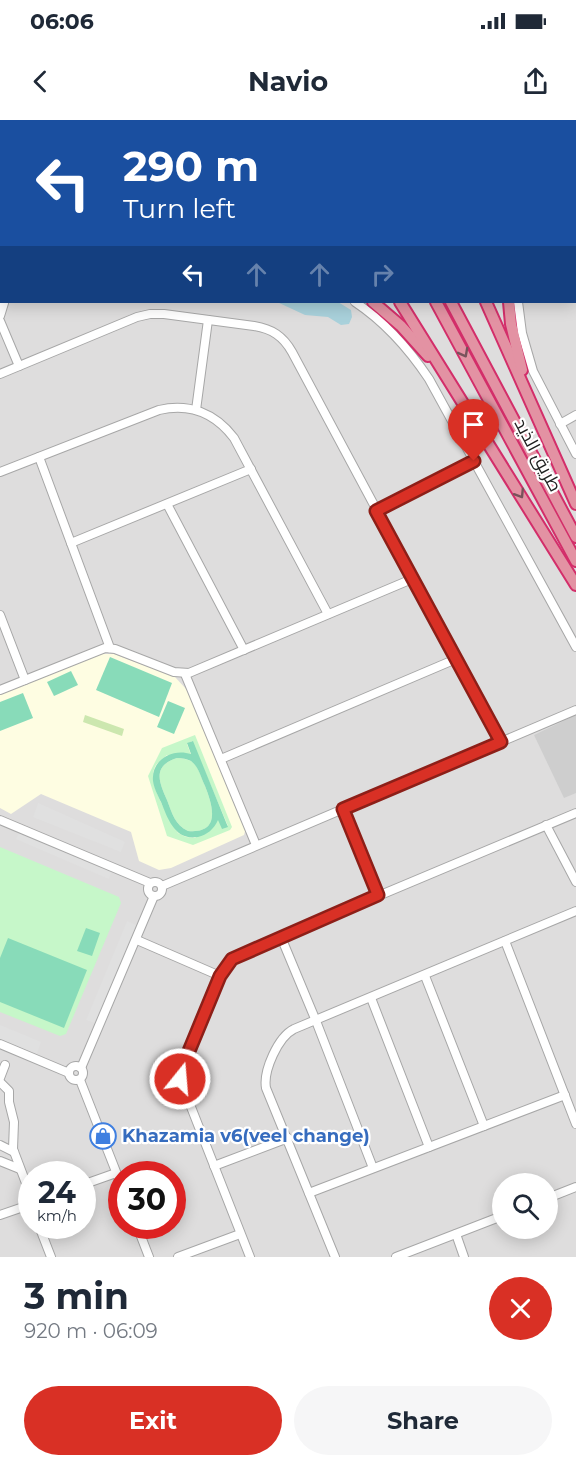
<!DOCTYPE html>
<meta charset="utf-8">
<style>
:root{--surface:#fff;--page:#f6f6f7;--text:#1f2937;--muted:#747a83;--accent:#d93025}
body{margin:0;font-family:Montserrat,Cairo,sans-serif;background:var(--page);color:var(--text);height:100vh;display:flex;flex-direction:column;font-size:22px;white-space:nowrap}
*{box-sizing:border-box;margin:0}
p{font-size:20px;color:var(--muted)}
.icon{flex:none;width:33px;height:33px;fill:none;stroke:currentColor;stroke-width:2;stroke-linecap:round;stroke-linejoin:round}
.map{position:relative;height:1137px;overflow:hidden}
.panel{display:flex;flex-direction:column;background:var(--surface);flex:1}
.panel>*{flex:none}
.hud{position:absolute;left:0px;top:0px;width:576px;height:183px;box-shadow:0 3px 15px #0003;background:#1a4fa0;color:#fff;overflow:hidden}
.fabs{position:absolute;left:492px;top:1053px;display:grid;gap:12px}
.fabs a{display:grid;place-items:center;width:66px;height:66px;border-radius:50%;background:var(--surface);box-shadow:0 3px 15px #0003;font-size:30px}
.speed{position:absolute;left:18px;top:1041px;display:flex;gap:12px;font-size:30px;font-weight:700;text-align:center}
.speed>*{display:grid;place-content:center;width:78px;height:78px;border-radius:50%;background:var(--surface);box-shadow:0 3px 15px #0003;line-height:1}
.speed small{font-size:15px;font-weight:400}
.speed .limit{border:9px solid #d22;background:#fff;color:#111}
.pin{position:absolute;display:grid;place-items:center;width:51px;height:51px;color:#fff;margin:-62px -26px;border-radius:50% 50% 50% 0;rotate:-45deg;box-shadow:0 0 6px #0007}
.pin .icon{rotate:45deg}
.me{position:absolute;width:66px;margin:-33px;rotate:17deg;stroke-linejoin:round;filter:drop-shadow(0 0 4px #0008)}
.turn{display:flex;align-items:center;gap:21px;height:126px;padding:0 24px;font-size:27px}
.turn .icon{width:78px;height:78px;stroke-width:2.5}
.turn b{display:block;font-size:42px;line-height:51px}
.lanes{display:flex;align-items:center;height:57px;padding:0 24px;background:#0003;justify-content:center;gap:30px;direction:ltr}
.lanes .off{opacity:.35}
.round{display:grid;place-items:center;flex:none;width:63px;height:63px;border-radius:32px;background:var(--page)}
.overview{display:flex;align-items:center;justify-content:space-between;height:102px;padding:0 24px}
h1{font-size:36px;font-weight:700;line-height:45px}
.cta{display:flex;gap:12px;margin-top:auto;padding:12px 24px}
.cta a{flex:1;height:69px;border-radius:36px;background:var(--accent);color:#fff;font-size:24px;font-weight:700;line-height:69px;text-align:center}
.cta a+a{background:var(--page);color:var(--text)}
.status{display:flex;justify-content:space-between;align-items:center;height:42px;padding:0 30px;background:var(--surface);direction:ltr}
.status svg{height:16px;fill:currentColor}
header{display:flex;justify-content:space-between;align-items:center;height:78px;padding:0 24px;background:var(--surface);font-size:27px;font-weight:700}
.map>svg:first-child{display:block}
.residential{fill:#dedddd;fill-rule:evenodd}
.education{fill:#fefde2}
.religious{fill:#cecece}
.grass{fill:#cce7af}
.park{fill:#c6f7c9;fill-rule:evenodd}
.pitch{fill:#88dbb9;fill-rule:evenodd}
.parking{fill:#e0e0e0}
.water{fill:#a9d1db}
.lines{fill:none;stroke-linecap:round;stroke-linejoin:round}
.minor-casing{stroke:#a7a7a7;stroke-width:10}
.major-casing{stroke:#946307;stroke-width:12}
.highway-casing{stroke:#d32e6a;stroke-width:14}
.minor{stroke:#fff;stroke-width:8}
.major{stroke:#f7d2a4;stroke-width:9}
.highway{stroke:#e392a3;stroke-width:10}
.oneway{stroke:#78535b}
.route-casing{stroke:#8d1f18;stroke-width:15}
.route{stroke:#d93025;stroke-width:10}
.labels{text-anchor:middle;dominant-baseline:central;stroke-width:4.5;stroke-linejoin:round;paint-order:stroke}
.street-label{font-size:18px;fill:#202020;stroke:#fff}
.shop-label{font-size:18px;font-weight:bold;fill:#366cbe;stroke:#fff;text-anchor:start}
</style>
<div class="status"><b>06:06</b><svg viewBox="0 0 49 12"><path d="M0 12V9h3v3zM5 12V6h3v6zM10 12V3h3v9zM15 12V0h3v12zM26 1h20v11H26zM47 4h2v5h-2z"/></svg></div>
<header><svg class="icon" aria-label="back" viewBox="0 0 24 24"><path d="M15 5l-7 7 7 7"/></svg>Navio<svg class="icon" aria-label="share" viewBox="0 0 24 24"><path d="M12 15V3M7 8l5-5 5 5M5 13v7h14v-7"/></svg></header>
<div class="map">
<svg width="576" height="1137" viewBox="0 0 576 1137">
<rect width="100%" height="100%" fill="#f0ece6"/>
<path class="residential" d="M0,0L348,1L2,2V182H574V2L350,0H576V1137H0ZM32,1054H82V1106H32ZM122,1054H172V1106H122ZM502,1064H548V1108H502Z"/>
<path class="education" d="M97,534H114L175,557L187,570L246,708L244,715L171,748L159,750L139,741L131,712L41,674L11,694L0,688V575Z"/>
<path class="religious" d="M576,595V673L564,678L534,615Z"/>
<path class="grass" d="M85,595L124,609L122,616L83,602Z"/>
<g class="park">
<path d="M195,615L232,707L230,710L193,725L167,716L148,656L162,628ZM192,621L228,706L218,699L195,718L186,717L178,713C169,696 145,662 156,645C159,641 164,638 167,635H191L187,624Z"/>
<path d="M177,638C182,638 186,639 191,641C199,646 201,658 205,666C213,686 221,714 188,711C175,705 172,693 167,680C159,662 152,646 177,638Z"/>
<path d="M0,727L119,777L121,783L66,914L60,916L0,892Z"/>
</g>
<g class="pitch">
<path d="M110,537L172,563L159,597L96,570Z"/>
<path d="M71,551L78,565L54,576L47,562Z"/>
<path d="M23,573L33,598L0,611V582Z"/>
<path d="M168,581L185,588L174,614L157,607Z"/>
<path d="M193,621L228,707L222,709L218,700C214,709 207,715 198,717C175,721 168,699 161,682C158,676 154,668 153,661C151,639 173,628 191,634L187,623ZM177,638C182,638 187,639 191,641C199,647 201,658 205,666C213,686 221,714 188,711C175,705 172,693 167,680C159,662 152,646 177,638Z"/>
<path d="M86,808L100,813L92,836L77,831Z"/>
<path d="M8,818L87,850L64,908L0,882V838Z"/>
</g>
<g class="parking">
<path d="M38,683L125,722L121,732L33,697Z"/>
<path d="M21,707L113,748L109,759L16,719Z"/>
<path d="M127,801L138,806L98,904L86,900Z"/>
<path d="M0,905L41,922L37,934L0,919Z"/>
</g>
<path class="water" d="M277,182H338L351,190L352,197L349,204L341,205L328,197L305,195Z"/>
<g class="lines">
<g class="minor-casing">
<g id="minor">
<path d="M160,0L161,2"/>
<path d="M95,2L96,0"/>
<path d="M180,2L181,0"/>
<path d="M565,2L566,0"/>
<path d="M0,66L2,65"/>
<path d="M0,136L2,135"/>
<path d="M355,182C385,202 409,229 429,259L576,527"/>
<path d="M518,182L522,213L533,251L576,334"/>
<path d="M0,196L4,183"/>
<path d="M0,201L19,246"/>
<path d="M0,254L137,197L150,194H164L254,206C272,209 283,216 292,232L501,622"/>
<path d="M196,290L208,200"/>
<path d="M560,304L576,295"/>
<path d="M39,337L110,528"/>
<path d="M0,352L159,290C189,283 215,293 234,318L328,494"/>
<path d="M167,384L244,530"/>
<path d="M376,391L474,341"/>
<path d="M71,423L251,349"/>
<path d="M0,495L25,560"/>
<path d="M185,554L256,725"/>
<path d="M0,570L105,528L115,529L174,552L189,553L412,459"/>
<path d="M221,639L456,539"/>
<path d="M343,689L378,775"/>
<path d="M0,700L150,763"/>
<path d="M546,705L576,762"/>
<circle cx="155" cy="769" r="7"/>
<path d="M162,766L576,590"/>
<path d="M281,817L316,901L373,1048"/>
<path d="M137,820L220,856"/>
<path d="M505,821L576,1004"/>
<path d="M425,856L484,1006"/>
<path d="M371,878L429,1027"/>
<path d="M0,924L69,953"/>
<circle cx="76" cy="953" r="7"/>
<path d="M81,948L154,776"/>
<path d="M0,958L5,945"/>
<path d="M80,960L122,1067"/>
<path d="M0,962L9,971V982L14,1002L13,1029L32,1079"/>
<path d="M0,1025L14,1032"/>
<path d="M0,1041L20,1049"/>
<path d="M214,1046L288,1018"/>
<path d="M82,1065L116,1053"/>
<path d="M309,1073L565,975"/>
<path d="M548,1078L576,1067"/>
<path d="M0,1095L32,1084"/>
<path d="M39,1106L51,1137"/>
<path d="M137,1106L149,1137"/>
<path d="M456,1114L464,1137"/>
<path d="M178,1137L240,1114"/>
<path d="M250,1137L180,959L182,948L220,856L228,843L240,834L576,693"/>
<path d="M335,1137L266,968C263,951 278,917 294,909L576,791"/>
<path d="M396,1137L502,1096"/>
</g>
</g>
<g class="major-casing">
<g id="major">
<path d="M187,2L188,0"/>
<path d="M243,2L244,0"/>
<path d="M476,2L477,0"/>
<path d="M0,153L2,152"/>
<path d="M0,168L2,167"/>
</g>
</g>
<g class="highway-casing">
<g id="highway">
<path d="M339,0L340,2"/>
<path d="M353,0L354,2"/>
<path d="M484,2L485,0"/>
<path d="M554,2L555,0"/>
<path d="M373,182L401,206L428,236"/>
<path d="M400,182L576,465"/>
<path d="M436,182L576,441"/>
<path d="M451,182L576,417"/>
<path d="M486,182L576,384"/>
<path d="M509,182L511,204L522,250"/>
</g>
</g>
<use href="#minor" class="minor"/>
<use href="#major" class="major"/>
<use href="#highway" class="highway"/>
</g>
<defs><path id="oneway-chevron" d="M-2-3.5L2.5 0L-2 3.5" fill="none" stroke-width="1.6" stroke-linecap="round" stroke-linejoin="round" transform="scale(1.5)"/></defs>
<g class="oneway">
<use href="#oneway-chevron" transform="translate(464 233) rotate(62)"/>
<use href="#oneway-chevron" transform="translate(520 374) rotate(58)"/>
</g>
<g class="lines">
<g class="route-casing">
<path id="route" d="M180,959L182,948L220,856L232,839L378,775L343,689L501,622L376,391L474,341"/>
</g>
<use href="#route" class="route"/>
</g>
<defs>
<g id="shop-ring" transform="scale(1.35)"><circle r="9.5" fill="#fff" stroke="#3f7fe0" stroke-width="1.5"/><path d="M-5-2.5h2.3a2.7 3.5 0 0 1 5.4 0H5L5.5 6h-11ZM-1.5-2.5h3a1.5 2.3 0 0 0-3 0Z" fill="#3f7fe0"/></g>
</defs>
<g fill-rule="evenodd">
<use href="#shop-ring" x="103" y="1016"/>
</g>
<g class="labels">
<g class="street-label">
<text transform="translate(538 335) rotate(62)">طريق الذيد</text>
</g>
<g class="shop-label">
<text x="122" y="1016">Khazamia v6(veel change)</text>
</g>
</g>
</svg>
<div class="fabs">
<a><svg class="icon" aria-label="search" viewBox="0 0 24 24"><circle cx="10" cy="10" r="6"/><path d="M15 15l6 6"/></svg></a>
</div>
<div class="speed"><div>24<small>km/h</small></div><div class="limit">30</div></div>
<div class="pin" style="left:474px;top:341px;background:#d93025"><svg class="icon" aria-label="arrive" viewBox="0 0 24 24"><path d="M6 21V4h12l-3 4 3 4H6"/></svg></div>
<svg class="me" style="left:180px;top:959px" viewBox="-20 -20 40 40"><circle r="17" fill="#d93025" stroke="#fff" stroke-width="3"/><path d="M0-11L8 9 0 5-8 9z" fill="#fff"/></svg>
<div class="hud">
<div class="turn"><svg class="icon" aria-label="left" viewBox="0 0 24 24"><path d="M17 20v-9H6M10 6l-5 5 5 5"/></svg><div><b>290 m</b>Turn left</div></div>
<div class="lanes"><svg class="icon" aria-label="left" viewBox="0 0 24 24"><path d="M17 20v-9H6M10 6l-5 5 5 5"/></svg><svg class="icon off" aria-label="ahead" viewBox="0 0 24 24"><path d="M12 20V5M6 11l6-6 6 6"/></svg><svg class="icon off" aria-label="ahead" viewBox="0 0 24 24"><path d="M12 20V5M6 11l6-6 6 6"/></svg><svg class="icon off" aria-label="right" viewBox="0 0 24 24"><path d="M7 20v-9h11M14 6l5 5-5 5"/></svg></div>
</div>
</div>
<section class="panel">
<div class="overview"><div><h1>3 min</h1><p>920 m · 06:09</p></div><a class="round" style="background:#d93025;color:#fff"><svg class="icon" aria-label="close" viewBox="0 0 24 24"><path d="M6 6l12 12M18 6L6 18"/></svg></a></div>
<div class="cta"><a>Exit</a><a>Share</a></div>
</section>
